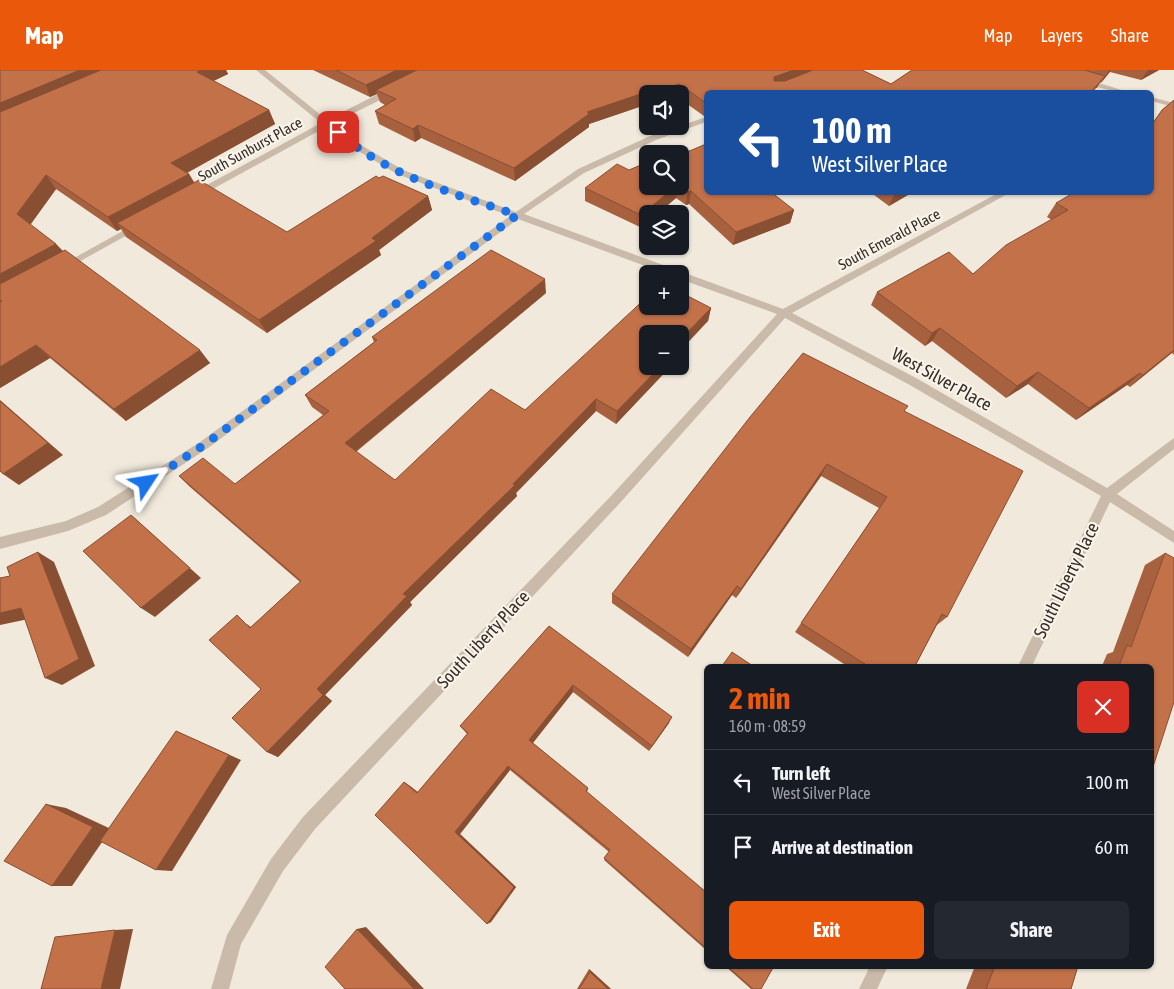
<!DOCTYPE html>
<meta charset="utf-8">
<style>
:root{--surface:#171b24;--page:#242831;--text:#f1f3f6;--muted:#9ea1a6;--line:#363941;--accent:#ea580c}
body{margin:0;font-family:"Asap Condensed",sans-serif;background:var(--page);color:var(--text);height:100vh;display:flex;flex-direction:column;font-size:19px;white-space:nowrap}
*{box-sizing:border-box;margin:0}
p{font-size:16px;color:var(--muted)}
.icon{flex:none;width:28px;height:28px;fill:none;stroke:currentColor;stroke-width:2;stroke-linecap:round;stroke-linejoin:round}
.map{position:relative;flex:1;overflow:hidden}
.sheet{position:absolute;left:704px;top:594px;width:450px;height:305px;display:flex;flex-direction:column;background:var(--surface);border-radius:8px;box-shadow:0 1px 4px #0004}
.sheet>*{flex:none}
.banner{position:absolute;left:704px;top:20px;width:450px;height:105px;border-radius:8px;box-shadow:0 1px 4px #0004;background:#1a4fa0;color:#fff;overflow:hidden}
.fabs{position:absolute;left:639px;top:15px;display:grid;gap:10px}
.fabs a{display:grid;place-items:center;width:50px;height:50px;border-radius:8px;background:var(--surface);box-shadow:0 1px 4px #0004;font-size:25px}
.pin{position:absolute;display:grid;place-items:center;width:42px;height:42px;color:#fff;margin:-21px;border-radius:10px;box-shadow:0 2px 8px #0006}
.me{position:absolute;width:55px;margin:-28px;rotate:57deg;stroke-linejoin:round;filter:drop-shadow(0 0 4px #0008)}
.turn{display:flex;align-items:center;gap:18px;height:105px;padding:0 25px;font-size:22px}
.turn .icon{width:65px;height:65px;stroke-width:2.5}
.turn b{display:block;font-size:35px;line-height:42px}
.round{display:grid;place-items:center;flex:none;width:52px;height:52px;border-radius:8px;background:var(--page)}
.summary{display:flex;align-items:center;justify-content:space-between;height:85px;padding:0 25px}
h1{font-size:30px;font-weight:700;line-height:38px;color:var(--accent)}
.cta{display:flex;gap:10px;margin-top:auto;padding:10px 25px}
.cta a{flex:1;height:58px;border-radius:8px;background:var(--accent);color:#fff;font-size:20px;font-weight:700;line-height:58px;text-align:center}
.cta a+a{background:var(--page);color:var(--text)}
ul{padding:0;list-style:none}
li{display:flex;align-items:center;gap:15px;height:65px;padding:0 25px;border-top:1px solid var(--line)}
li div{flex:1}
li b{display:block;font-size:19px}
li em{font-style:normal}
header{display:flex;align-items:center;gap:30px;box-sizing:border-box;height:70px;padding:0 25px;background:var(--accent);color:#fff}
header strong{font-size:24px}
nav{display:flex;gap:28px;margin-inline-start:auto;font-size:18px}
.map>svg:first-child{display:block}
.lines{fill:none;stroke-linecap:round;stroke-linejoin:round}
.minor{fill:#c9baa9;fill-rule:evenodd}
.wall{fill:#a7613f}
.shaded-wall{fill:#884f33}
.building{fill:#c27149;stroke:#884f33}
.route{stroke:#1a73e8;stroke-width:9;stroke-dasharray:0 16.2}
.labels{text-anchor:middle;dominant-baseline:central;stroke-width:4.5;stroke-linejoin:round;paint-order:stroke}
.far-street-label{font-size:15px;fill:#362e28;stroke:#f9f3e9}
.street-label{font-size:18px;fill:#362e28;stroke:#f9f3e9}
</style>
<header>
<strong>Map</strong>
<nav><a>Map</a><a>Layers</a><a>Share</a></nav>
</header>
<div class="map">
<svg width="1174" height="919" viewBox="0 0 1174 919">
<rect width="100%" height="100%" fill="#f1e9dc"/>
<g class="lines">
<g class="minor">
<path d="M256,0H265L327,50L390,18H396V22L332,54L351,69L403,100L516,142L578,99L650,66L706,47V52L656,70L584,103L524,144L783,239L1000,122H1011L792,243L916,308L1107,418L1174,368V379L1117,424L1174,461V473L1110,432L1032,596H1018L1101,426L908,314L785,248L619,434L315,759L283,801L241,874L229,919H211L227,865L271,789L303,747L611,426L777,244L680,209V204H667L518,149L208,378L106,445L68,461L0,479V467L66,451L98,437L200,372L510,146L397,104L345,73L326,57L200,126H194V122L321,53Z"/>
<path d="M1080,9H1086L1128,22H1117L1080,13Z"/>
<path d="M1151,27L1174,33V37L1151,31Z"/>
<path d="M137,153L140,154V158L66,199L63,200L58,197Z"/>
<path d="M870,896H888L877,919H859Z"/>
</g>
</g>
<g class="wall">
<path d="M0,0H226L228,4L213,11L269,40L275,54L187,103L189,104L194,112L287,162L379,108L428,126L432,140L379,180L381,185L267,263L126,167L121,159L117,161L56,119L30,155L56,174L63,181L210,293L126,351L50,288L0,318Z"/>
<path d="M313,0H862L891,14L912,0H1159L1141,10L1110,2L1101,13L1100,12L1097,18L706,22V46H704L680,29V24H648V34L589,54V57L515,111L421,68L415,72L379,54L375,41L385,35L380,32L377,24L370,27Z"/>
<path d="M1174,30V285L1172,283L1130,317L1127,315L1076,350L1028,314L1006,328L932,271L925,276L871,235L877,222L973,204L1052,150L1047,147L1056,133L1151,122V55L1162,40Z"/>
<path d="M648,116H680L794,140L790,153L733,175L689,134L686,135L676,128L657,144H648V151L640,157L585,131V118Z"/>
<path d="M870,122H913L889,136Z"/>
<path d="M546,223L356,382L395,410L711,238L708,251L648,296H671L616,354L596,341L516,423L517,426L410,532L412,535L325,625L332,631L278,687L267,682L261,619L247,554L251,557L300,512L190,417L179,406L235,414L323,345L312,337L305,325L374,272L372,267Z"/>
<path d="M905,341L947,547L937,555L915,596H847L795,562L879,438L821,406L736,528L732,525L688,587L612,533V524Z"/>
<path d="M1165,483L1151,596H1102L1107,584L1113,582L1145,495Z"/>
<path d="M549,556L669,653L649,681L573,622L533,673L588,718L587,723L706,822V880L604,790L609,782L510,700L460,764L516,817L491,852L487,854L404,712L410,716L418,722L467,664L460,656Z"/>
<path d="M725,896H774L753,919H751Z"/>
<path d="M975,896H1078L1071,919H966Z"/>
<path d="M589,899L611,919H577Z"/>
</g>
<g class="shaded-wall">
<path d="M80,0H121L0,51V33Z"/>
<path d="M201,0H226L228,4L203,16L197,2Z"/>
<path d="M397,0H427L376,20L377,24L370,27L366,15Z"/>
<path d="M794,0H824L771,20L774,7Z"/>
<path d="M1109,0H1111L1101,13Z"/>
<path d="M1148,0H1159L1141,10Z"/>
<path d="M1105,6L1093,22H1091Z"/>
<path d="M679,14L678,24H665V19Z"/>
<path d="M661,17L660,24H648V34L589,54V57L515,111L514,98L587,42Z"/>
<path d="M269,40L275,54L179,107L171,93Z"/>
<path d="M418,55L421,68L415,72L413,59Z"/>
<path d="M189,104L197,118L117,153L121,159L117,161L108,147Z"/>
<path d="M46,105L56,119L28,158L17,144Z"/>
<path d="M676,116H677L676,128L657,144H648V151L640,157L641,145Z"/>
<path d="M691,121L689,134L686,135L687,122Z"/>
<path d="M913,122L889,136L895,123Z"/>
<path d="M428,126L432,140L379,180L381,185L267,263L259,250L372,168Z"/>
<path d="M794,140L790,153L733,175L736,162Z"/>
<path d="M56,174L68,187L0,224V204Z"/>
<path d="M545,209L546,223L351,385L345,373Z"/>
<path d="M711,238L708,251L680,281V270Z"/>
<path d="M940,258L932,271L925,276L932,263Z"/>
<path d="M36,275L50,288L0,318V297Z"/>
<path d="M200,280L210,293L126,351L114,339Z"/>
<path d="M1174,280V281L1130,317L1143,305Z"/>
<path d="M661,296H671L616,354L617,341Z"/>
<path d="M1038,302L1028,314L1006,328L1017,316Z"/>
<path d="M1140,303L1127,315L1076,350L1089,338Z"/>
<path d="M596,329V341L516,423L517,426L410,532L412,535L325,625L332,631L278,687L267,682L317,619L403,524Z"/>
<path d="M0,330L63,385L19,415L3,404Z"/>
<path d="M827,394L821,406L736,528L741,519Z"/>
<path d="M131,445L201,508L155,547L141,538Z"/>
<path d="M38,482L54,492L95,596L62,615L45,608Z"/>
<path d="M737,516L732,525L688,587L691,579Z"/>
<path d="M21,538L38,547L0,555V543Z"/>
<path d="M573,615V622L531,675L529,670Z"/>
<path d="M672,647L669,653L649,681L652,676Z"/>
<path d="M176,661L241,690L172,801L156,800Z"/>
<path d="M508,696L510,700L460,764L516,817L491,852L487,854L455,762Z"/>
<path d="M404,712L410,716L423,727L417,723Z"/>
<path d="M46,734L66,738L111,759L72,816H52Z"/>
<path d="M366,857L424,919H414L357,859Z"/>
<path d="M133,859L120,919H101L115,860Z"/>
<path d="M589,899L611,919H608L590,902Z"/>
</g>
<g class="building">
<path d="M0,0H80L0,33Z"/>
<path d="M101,0H201L197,2L269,40L171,93L189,104L108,147L46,105L17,144L56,174L0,204V42Z"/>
<path d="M336,0H397L366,15Z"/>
<path d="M417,0H794L774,7V11H785L813,0H862L891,14L912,0H1084L1105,6L1091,22H706V33L679,14L665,19L661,17L587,42L589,44L514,98L418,55L413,59L375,41L396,29L376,20Z"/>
<path d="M1174,30V280L1143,305L1140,303L1089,338L1038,302L1017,316L940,258L932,263L877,222L949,182L973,204L1006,175L1068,140L1056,133L1075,122H1151V56L1162,40Z"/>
<path d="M706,74V122H771L794,140L736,162L691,121L687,122L679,116H680V85Z"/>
<path d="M648,92V116H676L641,145L585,118L617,94L629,100Z"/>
<path d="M376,106L379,108L383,106L428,126L372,168L376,171L259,250L117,153L199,110L287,162Z"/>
<path d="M65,180L200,280L114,339L36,275L0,297V232L2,231L0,230V214Z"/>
<path d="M491,180L545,209L345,373L395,410L491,319L525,340L648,226V236H680V222L711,238L680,270V264H648V296H661L617,341L596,329L513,414L515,415L403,524L407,526L317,619L323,625L267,682L232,648L261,619L209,570L237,545L250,558L301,511L179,406L203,388L235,414L329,341L305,325L377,270L372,267Z"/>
<path d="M803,283L908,336L904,341L1023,401L947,547L942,544L915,596H868L801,553L887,427L827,394L741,519L737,516L691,579L612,524L750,347Z"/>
<path d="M0,331L48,373L3,404L0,401Z"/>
<path d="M131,445L190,498L141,538L83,481Z"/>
<path d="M38,482L79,589L45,608L21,538L0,543V508L10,506L7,497Z"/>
<path d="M1165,483L1174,488V632L1151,703V596H1119L1127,575L1131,577Z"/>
<path d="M549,556L672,647L652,676L573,615L529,670L588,718L586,721L706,822V878L604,788L610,780L508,696L455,762L514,817L487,854L375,745L404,712L417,723L468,663L460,656Z"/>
<path d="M732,582L753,596H722Z"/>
<path d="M176,661L229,685L156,800L100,771Z"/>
<path d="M46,734L93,757L52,816L4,791Z"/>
<path d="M357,859L414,919H345L325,897Z"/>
<path d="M115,860L101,919H41L55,867Z"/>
<path d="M727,896H774L761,919H753Z"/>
<path d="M995,896H1078L1071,919H986Z"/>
<path d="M590,902L608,919H579Z"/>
</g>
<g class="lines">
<path class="route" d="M146,413L204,375L517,145C456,124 387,106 338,62"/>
</g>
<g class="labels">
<g class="far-street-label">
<text transform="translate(250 79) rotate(-29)">South Sunburst Place</text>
<text transform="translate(889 169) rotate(-28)">South Emerald Place</text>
</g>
<g class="street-label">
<text transform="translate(942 309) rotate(29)">West Silver Place</text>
<text transform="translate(1066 510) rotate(-64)">South Liberty Place</text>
<text transform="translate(483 569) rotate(-47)">South Liberty Place</text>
</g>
</g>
</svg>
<div class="fabs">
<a><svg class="icon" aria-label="sound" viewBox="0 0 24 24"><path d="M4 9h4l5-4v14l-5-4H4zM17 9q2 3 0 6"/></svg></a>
<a><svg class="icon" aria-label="search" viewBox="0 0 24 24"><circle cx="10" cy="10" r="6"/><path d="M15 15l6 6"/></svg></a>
<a><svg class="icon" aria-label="layers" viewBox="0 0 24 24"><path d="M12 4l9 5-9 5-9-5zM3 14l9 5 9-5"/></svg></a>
<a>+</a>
<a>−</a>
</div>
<div class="pin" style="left:338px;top:62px;background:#d93025"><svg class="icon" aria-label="arrive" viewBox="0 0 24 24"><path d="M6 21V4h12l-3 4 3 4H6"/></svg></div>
<svg class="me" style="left:146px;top:413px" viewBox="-20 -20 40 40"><path d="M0-17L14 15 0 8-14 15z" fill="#1a73e8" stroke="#fff" stroke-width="4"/></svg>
<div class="banner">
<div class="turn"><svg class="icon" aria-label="left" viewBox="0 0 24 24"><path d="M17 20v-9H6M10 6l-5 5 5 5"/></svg><div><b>100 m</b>West Silver Place</div></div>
</div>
<section class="sheet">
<div class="summary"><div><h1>2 min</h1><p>160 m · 08:59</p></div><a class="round" style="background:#d93025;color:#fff"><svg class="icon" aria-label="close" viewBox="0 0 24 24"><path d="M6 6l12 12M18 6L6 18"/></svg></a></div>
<ul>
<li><svg class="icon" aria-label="left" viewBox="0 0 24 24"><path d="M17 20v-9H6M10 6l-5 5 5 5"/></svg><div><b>Turn left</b><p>West Silver Place</p></div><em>100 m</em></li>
<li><svg class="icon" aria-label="arrive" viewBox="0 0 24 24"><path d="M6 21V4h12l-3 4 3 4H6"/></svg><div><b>Arrive at destination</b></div><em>60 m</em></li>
</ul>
<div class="cta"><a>Exit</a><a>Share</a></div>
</section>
</div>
